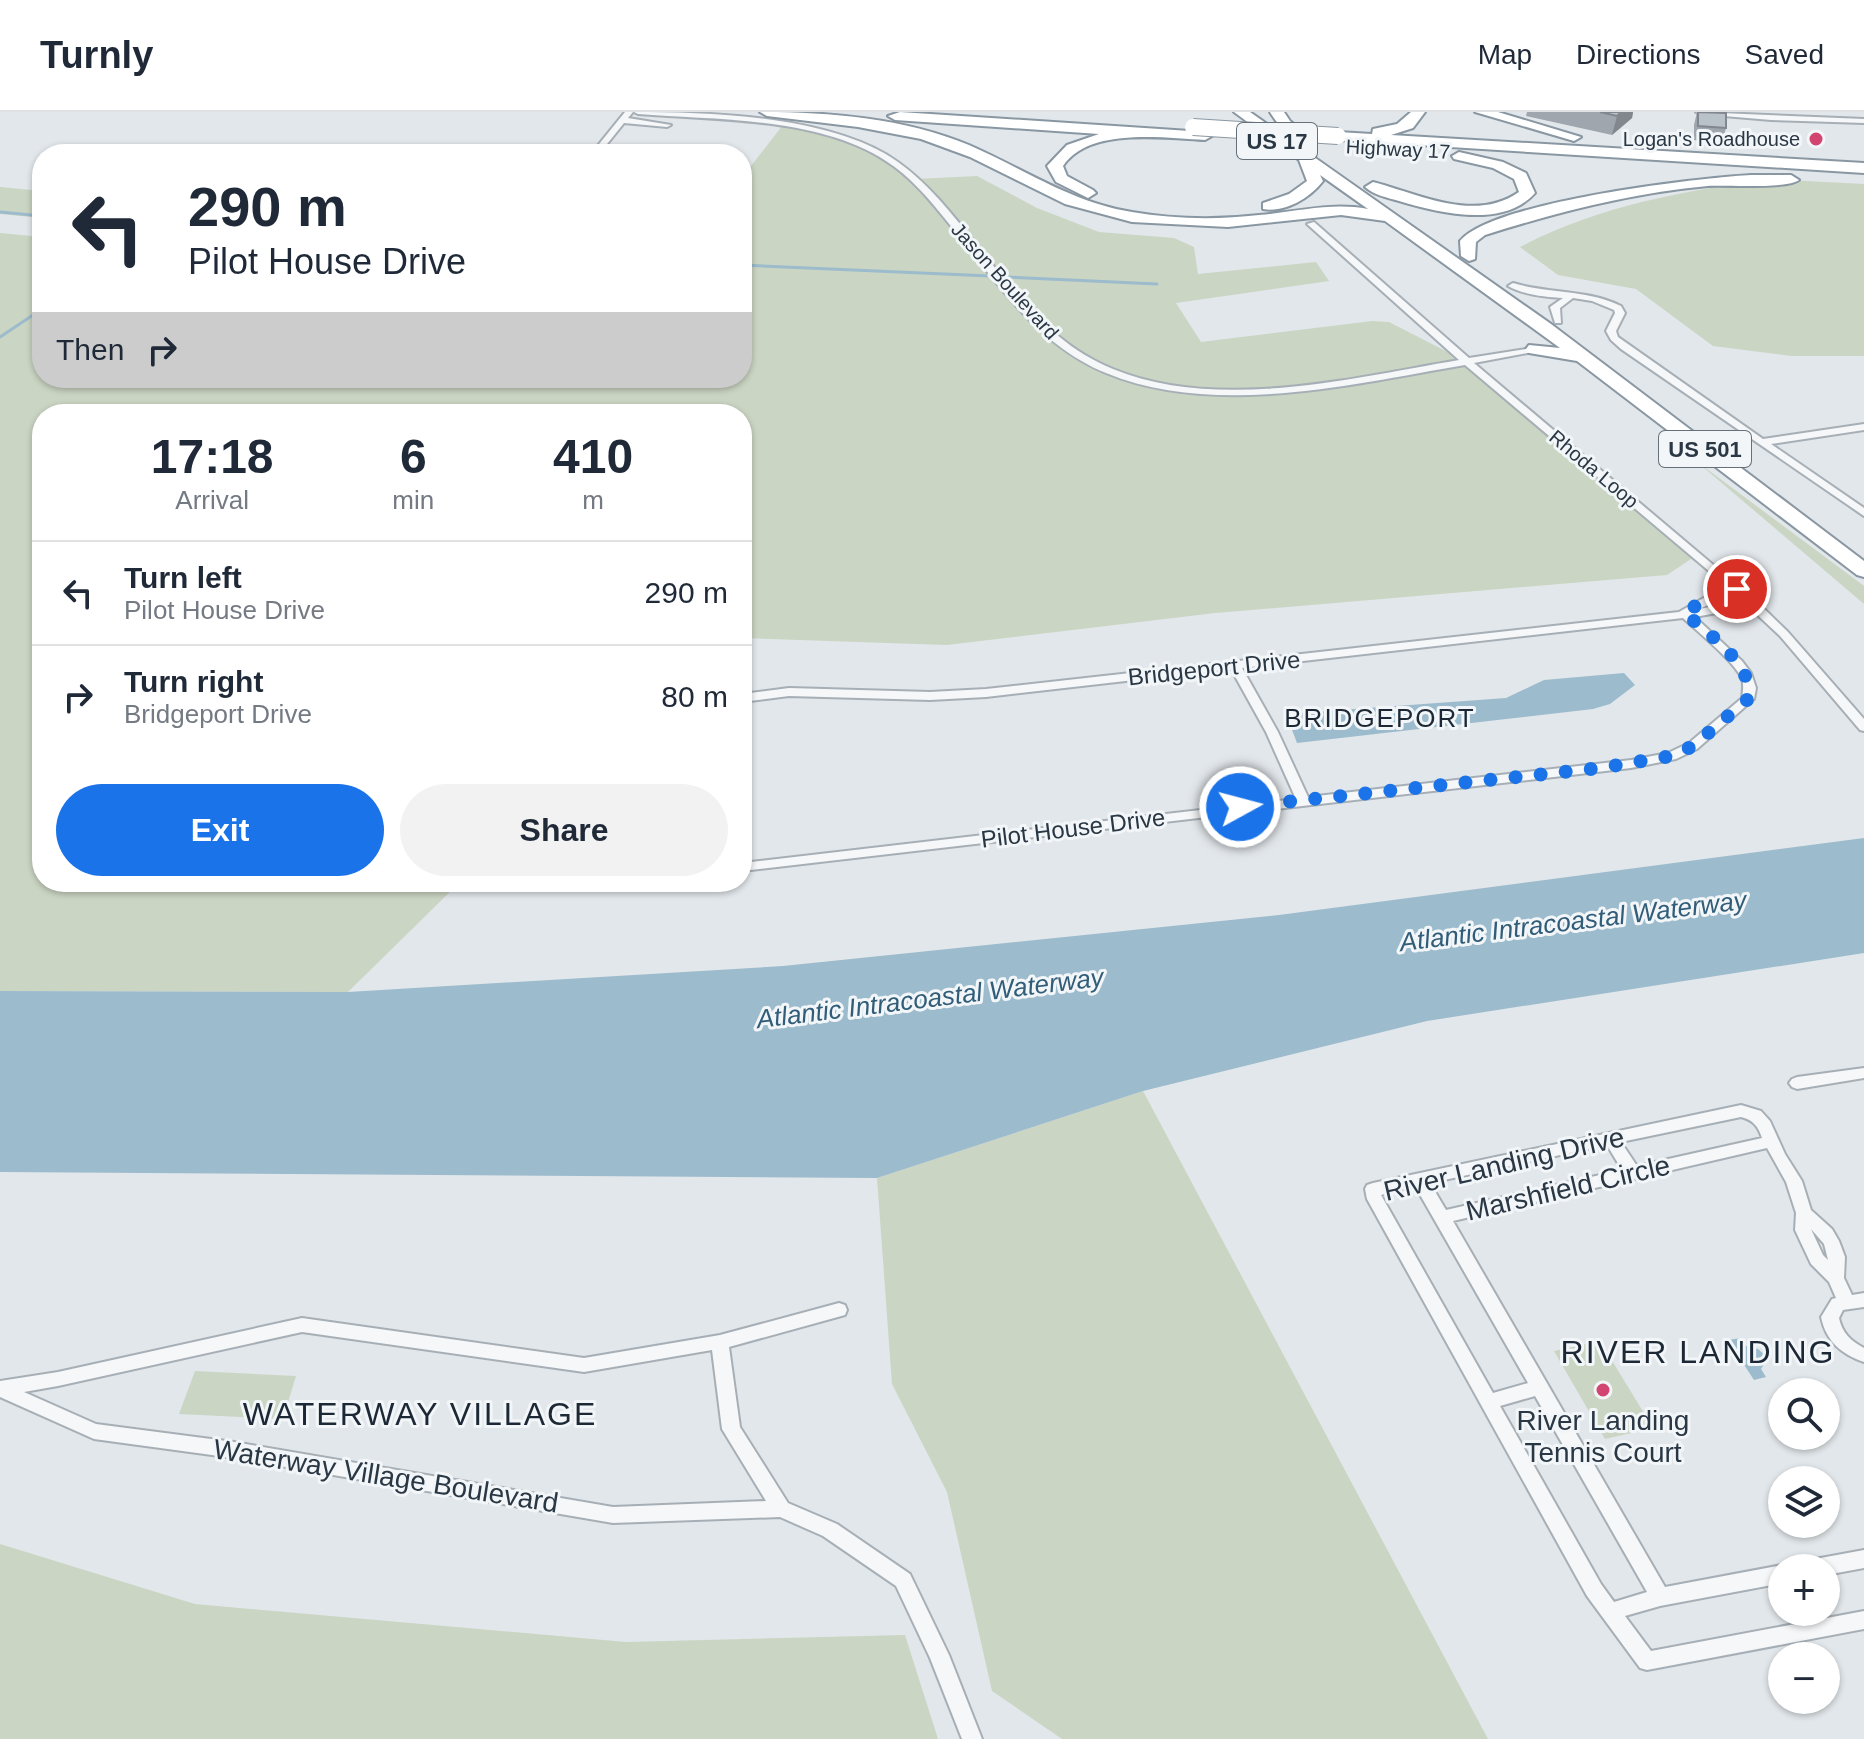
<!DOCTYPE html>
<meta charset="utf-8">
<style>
:root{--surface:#fff;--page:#f2f2f3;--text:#1f2937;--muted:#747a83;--line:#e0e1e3;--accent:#1a73e8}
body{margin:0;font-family:Arial,sans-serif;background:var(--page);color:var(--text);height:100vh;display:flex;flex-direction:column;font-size:30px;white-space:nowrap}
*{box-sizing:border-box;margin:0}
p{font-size:26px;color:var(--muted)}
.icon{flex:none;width:44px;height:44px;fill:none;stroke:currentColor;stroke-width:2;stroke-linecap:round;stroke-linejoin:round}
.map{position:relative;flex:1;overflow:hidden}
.drawer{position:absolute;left:32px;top:292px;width:720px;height:488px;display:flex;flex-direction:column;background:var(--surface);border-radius:32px;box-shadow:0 2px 6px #0004}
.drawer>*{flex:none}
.banner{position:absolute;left:32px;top:32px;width:720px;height:244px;border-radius:32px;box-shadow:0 2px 6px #0004;background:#fff;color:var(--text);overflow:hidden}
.controls{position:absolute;left:1768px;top:1266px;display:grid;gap:16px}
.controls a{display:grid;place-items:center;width:72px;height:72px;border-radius:50%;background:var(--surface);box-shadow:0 2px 6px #0004;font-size:40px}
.pin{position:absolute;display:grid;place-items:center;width:68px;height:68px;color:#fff;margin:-34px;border:4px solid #fff;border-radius:50%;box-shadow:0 2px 8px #0007}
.me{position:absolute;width:88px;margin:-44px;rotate:83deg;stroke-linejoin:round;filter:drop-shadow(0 0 6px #0008)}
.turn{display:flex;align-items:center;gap:28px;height:168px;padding:0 24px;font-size:36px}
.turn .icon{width:104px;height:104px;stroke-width:2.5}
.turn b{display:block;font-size:56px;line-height:68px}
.then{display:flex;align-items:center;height:76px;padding:0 24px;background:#0003;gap:16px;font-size:30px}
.eta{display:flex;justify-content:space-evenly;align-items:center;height:136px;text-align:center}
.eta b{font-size:48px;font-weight:700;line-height:56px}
.primary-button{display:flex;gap:16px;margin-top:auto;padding:16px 24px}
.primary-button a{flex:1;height:92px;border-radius:48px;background:var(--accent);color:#fff;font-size:32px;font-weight:700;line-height:92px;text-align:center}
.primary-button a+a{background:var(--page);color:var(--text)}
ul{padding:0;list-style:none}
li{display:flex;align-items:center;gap:24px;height:104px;padding:0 24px;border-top:2px solid var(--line)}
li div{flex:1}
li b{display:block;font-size:30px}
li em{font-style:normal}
header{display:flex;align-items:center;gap:48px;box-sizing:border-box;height:112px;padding:0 40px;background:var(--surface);border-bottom:2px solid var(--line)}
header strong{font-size:38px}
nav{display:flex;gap:44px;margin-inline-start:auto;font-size:28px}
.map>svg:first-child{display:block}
.green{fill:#cbd5c3}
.water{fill:#9cbbcc}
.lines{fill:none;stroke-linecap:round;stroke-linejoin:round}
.stream{stroke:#9cbbcc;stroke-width:3}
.street-casing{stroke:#a7afb6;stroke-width:4}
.highway-casing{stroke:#8997a2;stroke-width:4}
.street{fill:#f5f7f9;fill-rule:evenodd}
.highway{fill:#fff;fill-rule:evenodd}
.highway-bridge-casing{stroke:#8997a2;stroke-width:18;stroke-linecap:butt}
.highway-bridge{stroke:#fff;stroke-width:16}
.wall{fill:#9fa6ad}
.shaded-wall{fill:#82878d}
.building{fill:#b9c1c9;stroke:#82878d;stroke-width:2}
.route{stroke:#1a73e8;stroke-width:14;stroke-dasharray:0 25.2}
.poi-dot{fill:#d24571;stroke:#f2f6f8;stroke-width:3}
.labels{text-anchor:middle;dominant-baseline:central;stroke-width:6;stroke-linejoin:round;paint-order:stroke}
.far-poi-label{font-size:20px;fill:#2a3744;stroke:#f2f6f8;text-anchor:end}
.far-street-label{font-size:20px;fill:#2a3744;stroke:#f2f6f8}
.shield{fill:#f2f6f8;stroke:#66707a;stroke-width:2}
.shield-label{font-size:22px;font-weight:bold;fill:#2a3744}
.street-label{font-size:24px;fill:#2a3744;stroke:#f2f6f8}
.neighbourhood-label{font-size:26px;letter-spacing:2px;fill:#1c2835;stroke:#f2f6f8}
.water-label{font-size:26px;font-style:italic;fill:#325d79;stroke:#f2f6f8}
.near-street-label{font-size:28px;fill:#2a3744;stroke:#f2f6f8}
.near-poi-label{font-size:28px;fill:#2a3744;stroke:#f2f6f8}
.near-neighbourhood-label{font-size:32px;letter-spacing:2px;fill:#1c2835;stroke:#f2f6f8}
</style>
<header>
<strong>Turnly</strong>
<nav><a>Map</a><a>Directions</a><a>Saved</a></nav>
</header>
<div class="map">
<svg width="1864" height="1627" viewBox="0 0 1864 1627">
<rect width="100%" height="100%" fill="#e2e7eb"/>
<g class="green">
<path d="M782,14L844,27L884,43L915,67L977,64L1037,96L1099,120L1174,126L1194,135L1198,162L1316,150L1329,169L1176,191L1201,230L1372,209L1389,210L1467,250L1697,443L1667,463L1215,501L947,533L742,526V302H42V770H460L348,880L0,879V121L42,125V266H742V57L748,58Z"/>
<path d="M1770,67L1864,72V244H1792L1713,234L1636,177L1558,163L1520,135C1598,94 1683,79 1770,67Z"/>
<path d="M0,75L42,79V106L0,102Z"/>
<path d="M1696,349L1864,474V492Z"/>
<path d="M1143,979L1488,1627H1062L992,1579L947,1380L892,1272L877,1066Z"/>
<path d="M1600,1229L1653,1316L1605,1327L1554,1239Z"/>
<path d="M195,1259L296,1264L283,1307L179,1302Z"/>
<path d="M0,1432L195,1492L626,1530L905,1523L938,1627H0Z"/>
</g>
<g class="water">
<path d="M1624,561L1635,573L1610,592L1593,597L1297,631L1286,602L1506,586L1544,568Z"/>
<path d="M1864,726V841L1427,909L1143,979L877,1066L0,1060V879L348,880L783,854L1279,803Z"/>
<path d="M1741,1226L1746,1234L1758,1237L1768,1246L1761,1257L1766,1265L1754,1268L1728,1228Z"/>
</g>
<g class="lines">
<g class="stream">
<path d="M0,100L42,104"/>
<path d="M742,153L990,164"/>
<path d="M1007,165L1157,172"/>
<path d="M0,225L42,197"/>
</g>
<g class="street-casing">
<g id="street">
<path d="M625,0H633L628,6L671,13L667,15L624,11L599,42H591Z"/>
<path d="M634,0C711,0 834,4 898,50C932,74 958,110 984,142C1021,189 1056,234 1113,257C1218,300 1352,266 1459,248L1307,112L1314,110L1469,246L1538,235V239L1474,251L1756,489L1788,520L1864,607V619L1860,618L1780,524L1749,495L1695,505L1742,549L1751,561L1756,576L1754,587L1697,637L1676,647L1631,656L742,759V751L1296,687L1266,620L1231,557L986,585L930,588L789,584L742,590V582L789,576L930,580L986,577L1679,500L1709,483L1729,476L1465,253C1353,272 1215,306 1106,261C1035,232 993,165 946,108C928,86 910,64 886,49C819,5 715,8 638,2ZM1735,481L1743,489L1699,497ZM1683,506C1698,520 1735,550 1742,567C1744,573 1743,579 1742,586L1689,631L1668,641L1631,648L1308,685L1278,620L1242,556Z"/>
<path d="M1696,0L1864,7V11L1771,8L1700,2Z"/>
<path d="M1513,171C1549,182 1587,177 1621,194L1625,201L1616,219L1618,225L1763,327L1864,312V318L1771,332L1864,396V404L1621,237L1611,228L1606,219L1615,201L1614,198L1592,189L1573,186L1560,196L1561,211H1555L1550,195L1563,186C1545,185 1524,183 1508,174Z"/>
<path d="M504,770H575C562,780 522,778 506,773Z"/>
<path d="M1864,956V966L1797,977L1792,975L1789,971L1792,967L1797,965Z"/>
<path d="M1741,993L1761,999L1770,1009L1785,1042L1802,1069L1811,1098L1832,1117L1839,1129L1845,1145L1844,1166L1852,1183L1864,1181V1195L1843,1198L1839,1206C1842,1221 1851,1229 1864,1236V1250C1841,1242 1826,1229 1821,1205L1832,1187L1836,1186L1829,1170L1811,1152L1795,1118L1796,1101L1786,1070L1767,1036L1453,1109L1665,1475L1782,1453L1789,1456H1782V1471L1660,1494L1625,1504L1651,1539L1864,1499V1517L1647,1558L1640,1556L1587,1484L1367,1087L1365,1077L1367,1073L1373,1071ZM1741,1005C1753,1008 1758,1014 1762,1026L1637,1054L1621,1030ZM1607,1033L1622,1058L1446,1098L1430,1071ZM1415,1074L1528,1271L1493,1281L1381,1083ZM1811,1117L1824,1132L1828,1148L1823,1143ZM1535,1284L1647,1480L1614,1490L1601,1472L1500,1294Z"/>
<path d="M839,1191L845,1193L847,1198L845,1203L729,1235L740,1315L788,1391L837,1412L910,1462L949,1543L982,1627H962L930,1546L896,1474L823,1424L780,1405L613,1411L234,1346L94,1327L0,1285V1269L58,1260L302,1206L584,1246L720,1223ZM302,1220L584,1260L712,1238L722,1317L766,1389L613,1395L234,1330L96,1312L24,1280L58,1274Z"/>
<path d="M1864,1438V1456L1826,1463V1456H1806L1808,1450L1815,1447Z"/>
</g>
</g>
<g class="highway-casing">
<g id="highway">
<path d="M760,0C829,0 904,6 969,33C1024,57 1071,90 1132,100C1173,107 1217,108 1259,103C1296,100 1331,90 1368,97L1320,63L1323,69C1310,86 1285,101 1263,97V91L1289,82L1307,69L1299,48L1234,0H1250L1551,212L1864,449V465L1857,463L1577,249L1529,241L1526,237L1529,233L1560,236L1385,109L1341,103L1228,115L1132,110L1065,92L970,45L921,27L858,15L767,4Z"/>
<path d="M900,0L1205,20L1212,24L1205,28C1164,26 1089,15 1063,54L1067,64L1093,78L1096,81L1088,86L1056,70L1047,54L1067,33L1099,22L895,8L888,4Z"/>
<path d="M1270,0H1284L1290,9L1317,29L1315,32C1296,34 1279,15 1270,0Z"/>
<path d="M1411,0H1425L1413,16L1391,23L1864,51V61L1338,28L1331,24L1338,20L1372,22L1373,17L1397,12Z"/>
<path d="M1475,0H1498L1581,25L1574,29Z"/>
<path d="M1459,40L1503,50L1526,61L1535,81C1503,117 1439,101 1399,89C1388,86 1374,83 1365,75L1373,70C1419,82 1475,111 1519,80L1514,67L1493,56L1454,47L1452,44Z"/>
<path d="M1751,63H1791L1799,68C1788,77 1727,73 1708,74C1631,81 1558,100 1485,123L1476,130L1475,147L1469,149L1461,144L1460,129C1492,90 1696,66 1751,63Z"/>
</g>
</g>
<use href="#street" class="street"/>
<use href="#highway" class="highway"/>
<g class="highway-bridge-casing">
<path id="highway-bridge" d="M1193,15L1338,24"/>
</g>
<use href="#highway-bridge" class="highway-bridge"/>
</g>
<g class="wall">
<path d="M1527,0H1633L1632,6L1612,23L1526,4Z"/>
<path d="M1697,0L1726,16L1722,31L1694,28V13Z"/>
</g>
<path class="shaded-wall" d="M1621,0H1633L1632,6L1612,23L1617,4Z"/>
<g class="building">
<path d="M1600,0H1621L1617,4Z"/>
<path d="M1698,0L1726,1V16L1698,14Z"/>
</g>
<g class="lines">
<path class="route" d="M1240,695L1600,656L1672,644L1693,634L1748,587C1755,552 1707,522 1684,500L1713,485L1737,477"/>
</g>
<g class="poi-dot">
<circle cx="1816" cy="27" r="8"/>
<circle cx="1603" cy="1278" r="8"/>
</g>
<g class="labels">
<g class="far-poi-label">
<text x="1800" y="27">Logan's Roadhouse</text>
</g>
<g class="far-street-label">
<text transform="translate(1398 37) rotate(3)">Highway 17</text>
<text transform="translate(1005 169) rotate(48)">Jason Boulevard</text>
<text transform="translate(1594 357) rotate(40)">Rhoda Loop</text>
</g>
<g class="shield">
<rect x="1237" y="11" width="80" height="36" rx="6"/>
<rect x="1659" y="319" width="92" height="36" rx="6"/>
</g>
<g class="shield-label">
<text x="1277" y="29">US 17</text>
<text x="1705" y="337">US 501</text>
</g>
<g class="street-label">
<text transform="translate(1214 556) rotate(-6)">Bridgeport Drive</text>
<text transform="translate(1073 716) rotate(-7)">Pilot House Drive</text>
</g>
<g class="neighbourhood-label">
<text x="1380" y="606">BRIDGEPORT</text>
</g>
<g class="water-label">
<text transform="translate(1573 809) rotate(-7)">Atlantic Intracoastal Waterway</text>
<text transform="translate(930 886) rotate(-7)">Atlantic Intracoastal Waterway</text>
</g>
<g class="near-street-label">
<text transform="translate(1504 1052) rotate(-13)">River Landing Drive</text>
<text transform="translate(1568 1076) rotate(-13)">Marshfield Circle</text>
<text transform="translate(386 1364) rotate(9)">Waterway Village Boulevard</text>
</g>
<g class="near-poi-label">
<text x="1603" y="1308">River Landing<tspan x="1603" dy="32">Tennis Court</tspan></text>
</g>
<g class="near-neighbourhood-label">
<text x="1698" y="1240">RIVER LANDING</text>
<text x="420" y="1302">WATERWAY VILLAGE</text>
</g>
</g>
</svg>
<div class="controls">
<a><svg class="icon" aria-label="search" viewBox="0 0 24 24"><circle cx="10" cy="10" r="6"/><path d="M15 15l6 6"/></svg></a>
<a><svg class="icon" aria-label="layers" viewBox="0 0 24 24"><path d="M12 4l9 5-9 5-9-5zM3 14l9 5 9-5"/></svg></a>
<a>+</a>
<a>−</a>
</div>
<div class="pin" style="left:1737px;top:477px;background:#d93025"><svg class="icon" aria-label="arrive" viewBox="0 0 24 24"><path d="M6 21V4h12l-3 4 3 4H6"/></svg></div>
<svg class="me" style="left:1240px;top:695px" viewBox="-20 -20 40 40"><circle r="17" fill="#1a73e8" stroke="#fff" stroke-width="3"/><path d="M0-11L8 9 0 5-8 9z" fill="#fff"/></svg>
<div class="banner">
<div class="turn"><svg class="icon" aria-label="left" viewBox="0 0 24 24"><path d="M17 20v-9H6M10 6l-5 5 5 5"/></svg><div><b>290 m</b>Pilot House Drive</div></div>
<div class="then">Then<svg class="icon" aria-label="right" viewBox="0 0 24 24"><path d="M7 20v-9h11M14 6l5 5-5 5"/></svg></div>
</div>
<section class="drawer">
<div class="eta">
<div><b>17:18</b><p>Arrival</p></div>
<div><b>6</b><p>min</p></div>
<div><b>410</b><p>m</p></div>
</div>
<ul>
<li><svg class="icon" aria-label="left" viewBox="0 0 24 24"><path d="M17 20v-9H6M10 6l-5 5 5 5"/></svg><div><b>Turn left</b><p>Pilot House Drive</p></div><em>290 m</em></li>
<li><svg class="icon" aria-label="right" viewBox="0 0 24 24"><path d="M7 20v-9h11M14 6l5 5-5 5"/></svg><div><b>Turn right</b><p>Bridgeport Drive</p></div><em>80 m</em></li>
</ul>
<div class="primary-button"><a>Exit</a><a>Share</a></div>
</section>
</div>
